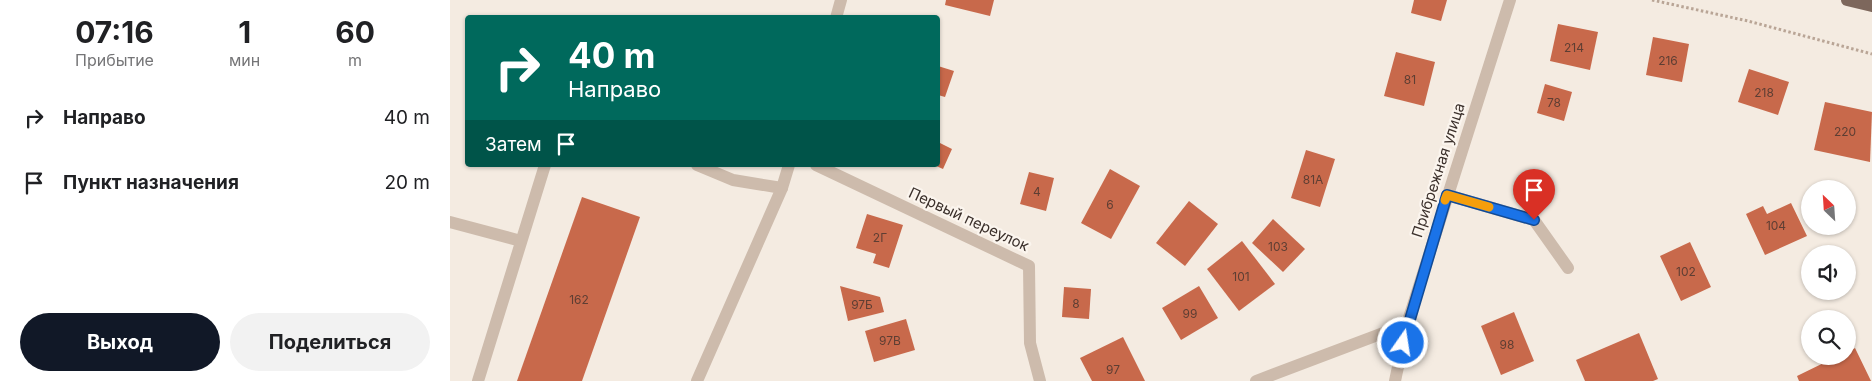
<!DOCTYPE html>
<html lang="ru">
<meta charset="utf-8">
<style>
:root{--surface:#fff;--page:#f2f2f2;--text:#202124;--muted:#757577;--accent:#111827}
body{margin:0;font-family:Inter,sans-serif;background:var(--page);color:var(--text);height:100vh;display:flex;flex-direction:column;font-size:19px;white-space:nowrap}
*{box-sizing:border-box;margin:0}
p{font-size:16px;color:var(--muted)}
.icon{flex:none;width:28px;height:28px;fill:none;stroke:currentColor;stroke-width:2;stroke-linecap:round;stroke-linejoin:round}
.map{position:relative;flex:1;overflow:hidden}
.details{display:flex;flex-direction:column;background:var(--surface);width:450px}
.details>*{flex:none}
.top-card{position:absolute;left:15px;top:15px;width:475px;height:152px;border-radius:5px;box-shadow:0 1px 4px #0004;background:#00695c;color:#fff;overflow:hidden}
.needle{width:32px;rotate:335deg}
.tools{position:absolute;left:1351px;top:180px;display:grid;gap:10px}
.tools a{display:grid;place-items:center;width:55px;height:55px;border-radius:50%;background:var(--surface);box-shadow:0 1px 4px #0004;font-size:25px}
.pin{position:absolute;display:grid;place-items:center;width:42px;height:42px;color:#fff;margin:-51px -21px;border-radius:50% 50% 50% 0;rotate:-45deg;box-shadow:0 0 5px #0007}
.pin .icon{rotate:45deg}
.me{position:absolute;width:55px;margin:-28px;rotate:13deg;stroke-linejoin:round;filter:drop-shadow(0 0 4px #0008)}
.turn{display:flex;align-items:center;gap:18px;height:105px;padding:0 20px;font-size:22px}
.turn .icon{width:65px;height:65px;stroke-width:2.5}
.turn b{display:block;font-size:35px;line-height:42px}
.then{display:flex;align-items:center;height:48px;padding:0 20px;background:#0003;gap:10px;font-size:19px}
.eta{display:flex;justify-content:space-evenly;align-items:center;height:85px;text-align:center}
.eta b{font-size:30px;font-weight:700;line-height:35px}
.primary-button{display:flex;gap:10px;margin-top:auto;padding:10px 20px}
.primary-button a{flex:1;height:58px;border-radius:30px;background:var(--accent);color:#fff;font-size:20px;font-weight:700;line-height:58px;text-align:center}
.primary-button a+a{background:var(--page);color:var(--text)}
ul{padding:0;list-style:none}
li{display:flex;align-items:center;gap:15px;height:65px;padding:0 20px}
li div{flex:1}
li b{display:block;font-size:19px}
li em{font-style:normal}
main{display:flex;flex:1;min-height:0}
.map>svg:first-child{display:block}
.building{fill:#c8694b}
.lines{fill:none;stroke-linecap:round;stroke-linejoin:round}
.path{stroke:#b9a596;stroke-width:3;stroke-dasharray:2.5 2.5;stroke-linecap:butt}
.lane{stroke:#cdbbac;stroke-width:12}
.street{stroke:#cdbbac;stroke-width:12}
.primary{stroke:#7d675c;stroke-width:12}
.route-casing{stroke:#114b97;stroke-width:12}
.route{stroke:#1a73e8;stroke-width:9}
.slow{stroke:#f59e0b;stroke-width:9}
.labels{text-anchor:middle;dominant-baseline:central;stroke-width:4.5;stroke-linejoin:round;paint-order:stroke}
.number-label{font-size:12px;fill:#5e3e33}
.street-label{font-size:15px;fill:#3b302b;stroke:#fbf5ee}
</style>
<main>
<section class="details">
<div class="eta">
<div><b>07:16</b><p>Прибытие</p></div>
<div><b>1</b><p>мин</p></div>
<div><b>60</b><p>m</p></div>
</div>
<ul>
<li><svg class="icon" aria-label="right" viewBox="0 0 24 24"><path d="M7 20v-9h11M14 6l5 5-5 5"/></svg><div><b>Направо</b></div><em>40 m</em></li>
<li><svg class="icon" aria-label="arrive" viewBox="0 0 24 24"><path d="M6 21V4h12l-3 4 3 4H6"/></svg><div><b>Пункт назначения</b></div><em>20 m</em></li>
</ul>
<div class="primary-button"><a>Выход</a><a>Поделиться</a></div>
</section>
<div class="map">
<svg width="1422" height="381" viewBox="0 0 1422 381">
<rect width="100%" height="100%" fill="#f4ebe1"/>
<g class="building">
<path d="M496,0H544L540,16L495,5Z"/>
<path d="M964,0H997L991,21L961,13Z"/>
<path d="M1108,24L1148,32L1140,70L1100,61Z"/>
<path d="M1203,37L1239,44L1232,82L1196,75Z"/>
<path d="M946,52L985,62L974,106L934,96Z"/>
<path d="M488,66L504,71L495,97L488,95Z"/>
<path d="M1299,69L1339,82L1328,115L1288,102Z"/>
<path d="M1095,84L1122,92L1114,121L1087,113Z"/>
<path d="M1375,102L1422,112L1420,162L1364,150Z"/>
<path d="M488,142L502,149L493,169L484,165H488Z"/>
<path d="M856,150L885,159L870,207L841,198Z"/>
<path d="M660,169L690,186L661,239L631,223Z"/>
<path d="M579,172L604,178L596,211L570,204Z"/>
<path d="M132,197L190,217L132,381H67Z"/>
<path d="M739,201L768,224L735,266L706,243Z"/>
<path d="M1341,203L1357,236L1315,255L1296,214L1313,206L1317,214Z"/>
<path d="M417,214L453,225L439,268L423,263L426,254L406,248Z"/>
<path d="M823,219L855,249L833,272L802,243Z"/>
<path d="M792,241L825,284L789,311L757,269Z"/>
<path d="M1240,242L1261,287L1231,301L1210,256Z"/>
<path d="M390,286L430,297L434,312L398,321Z"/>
<path d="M749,286L768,318L731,340L712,308Z"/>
<path d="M614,287L641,289L639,319L612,317Z"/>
<path d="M1064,312L1084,361L1051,375L1031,326Z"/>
<path d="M456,319L465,350L424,362L415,331Z"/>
<path d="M1189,333L1208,379L1203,381H1135L1126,360Z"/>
<path d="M673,337L695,381H642L630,358Z"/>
<path d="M1405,348L1421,381H1349L1347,376L1388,356H1398V352Z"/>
</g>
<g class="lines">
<path class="path" d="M1202,0L1298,21L1422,54"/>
<g class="lane">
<path d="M247,165L283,180L332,188"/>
<path d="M997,195L1084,220L1118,268"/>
<path d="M0,222L71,241"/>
<path d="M28,381L95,165"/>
</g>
<g class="street">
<path d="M386,18L391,0"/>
<path d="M366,165L579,266L580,343L590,381"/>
<path d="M247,381L332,188L339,165"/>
<path d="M806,381L957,324"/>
<path d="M945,381L957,324L1060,0"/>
</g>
<path class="primary" d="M1397,0L1422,6"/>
</g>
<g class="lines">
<g class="route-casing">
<path id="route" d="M953,343L997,195L1084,220"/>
</g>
<use href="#route" class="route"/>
<path class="slow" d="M995,200L997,195L1039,207"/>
</g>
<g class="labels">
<g class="number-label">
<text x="1124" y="47">214</text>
<text x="1218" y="60">216</text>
<text x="960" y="79">81</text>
<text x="1314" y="92">218</text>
<text x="1104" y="102">78</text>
<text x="1395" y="131">220</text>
<text x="863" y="179">81А</text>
<text x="587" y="191">4</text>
<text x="660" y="204">6</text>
<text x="1326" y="225">104</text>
<text x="430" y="237">2Г</text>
<text x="828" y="246">103</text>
<text x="1236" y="271">102</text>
<text x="791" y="276">101</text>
<text x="129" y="299">162</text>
<text x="626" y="303">8</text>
<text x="412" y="304">97Б</text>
<text x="740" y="313">99</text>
<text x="440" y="340">97В</text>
<text x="1057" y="344">98</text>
<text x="663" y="369">97</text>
</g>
<g class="street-label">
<text transform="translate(988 170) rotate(-72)">Прибрежная улица</text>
<text transform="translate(519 219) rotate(25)">Первый переулок</text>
</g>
</g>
</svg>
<div class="tools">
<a><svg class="needle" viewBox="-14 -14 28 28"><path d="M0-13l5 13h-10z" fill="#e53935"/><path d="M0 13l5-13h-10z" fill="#757577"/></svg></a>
<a><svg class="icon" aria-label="sound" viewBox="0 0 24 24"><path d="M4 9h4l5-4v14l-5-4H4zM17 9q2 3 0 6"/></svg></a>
<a><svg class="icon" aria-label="search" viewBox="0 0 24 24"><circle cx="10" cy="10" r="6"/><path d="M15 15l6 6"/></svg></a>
</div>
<div class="pin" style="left:1084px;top:220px;background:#d93025"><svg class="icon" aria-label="arrive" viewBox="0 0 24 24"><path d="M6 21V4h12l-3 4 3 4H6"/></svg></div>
<svg class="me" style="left:953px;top:343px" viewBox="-20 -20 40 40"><circle r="17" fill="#1a73e8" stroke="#fff" stroke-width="3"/><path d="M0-11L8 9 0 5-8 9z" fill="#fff"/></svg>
<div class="top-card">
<div class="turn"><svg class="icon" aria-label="right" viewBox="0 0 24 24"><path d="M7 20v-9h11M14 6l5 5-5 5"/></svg><div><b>40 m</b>Направо</div></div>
<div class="then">Затем<svg class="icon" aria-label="arrive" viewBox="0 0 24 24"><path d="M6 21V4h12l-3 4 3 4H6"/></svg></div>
</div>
</div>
</main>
